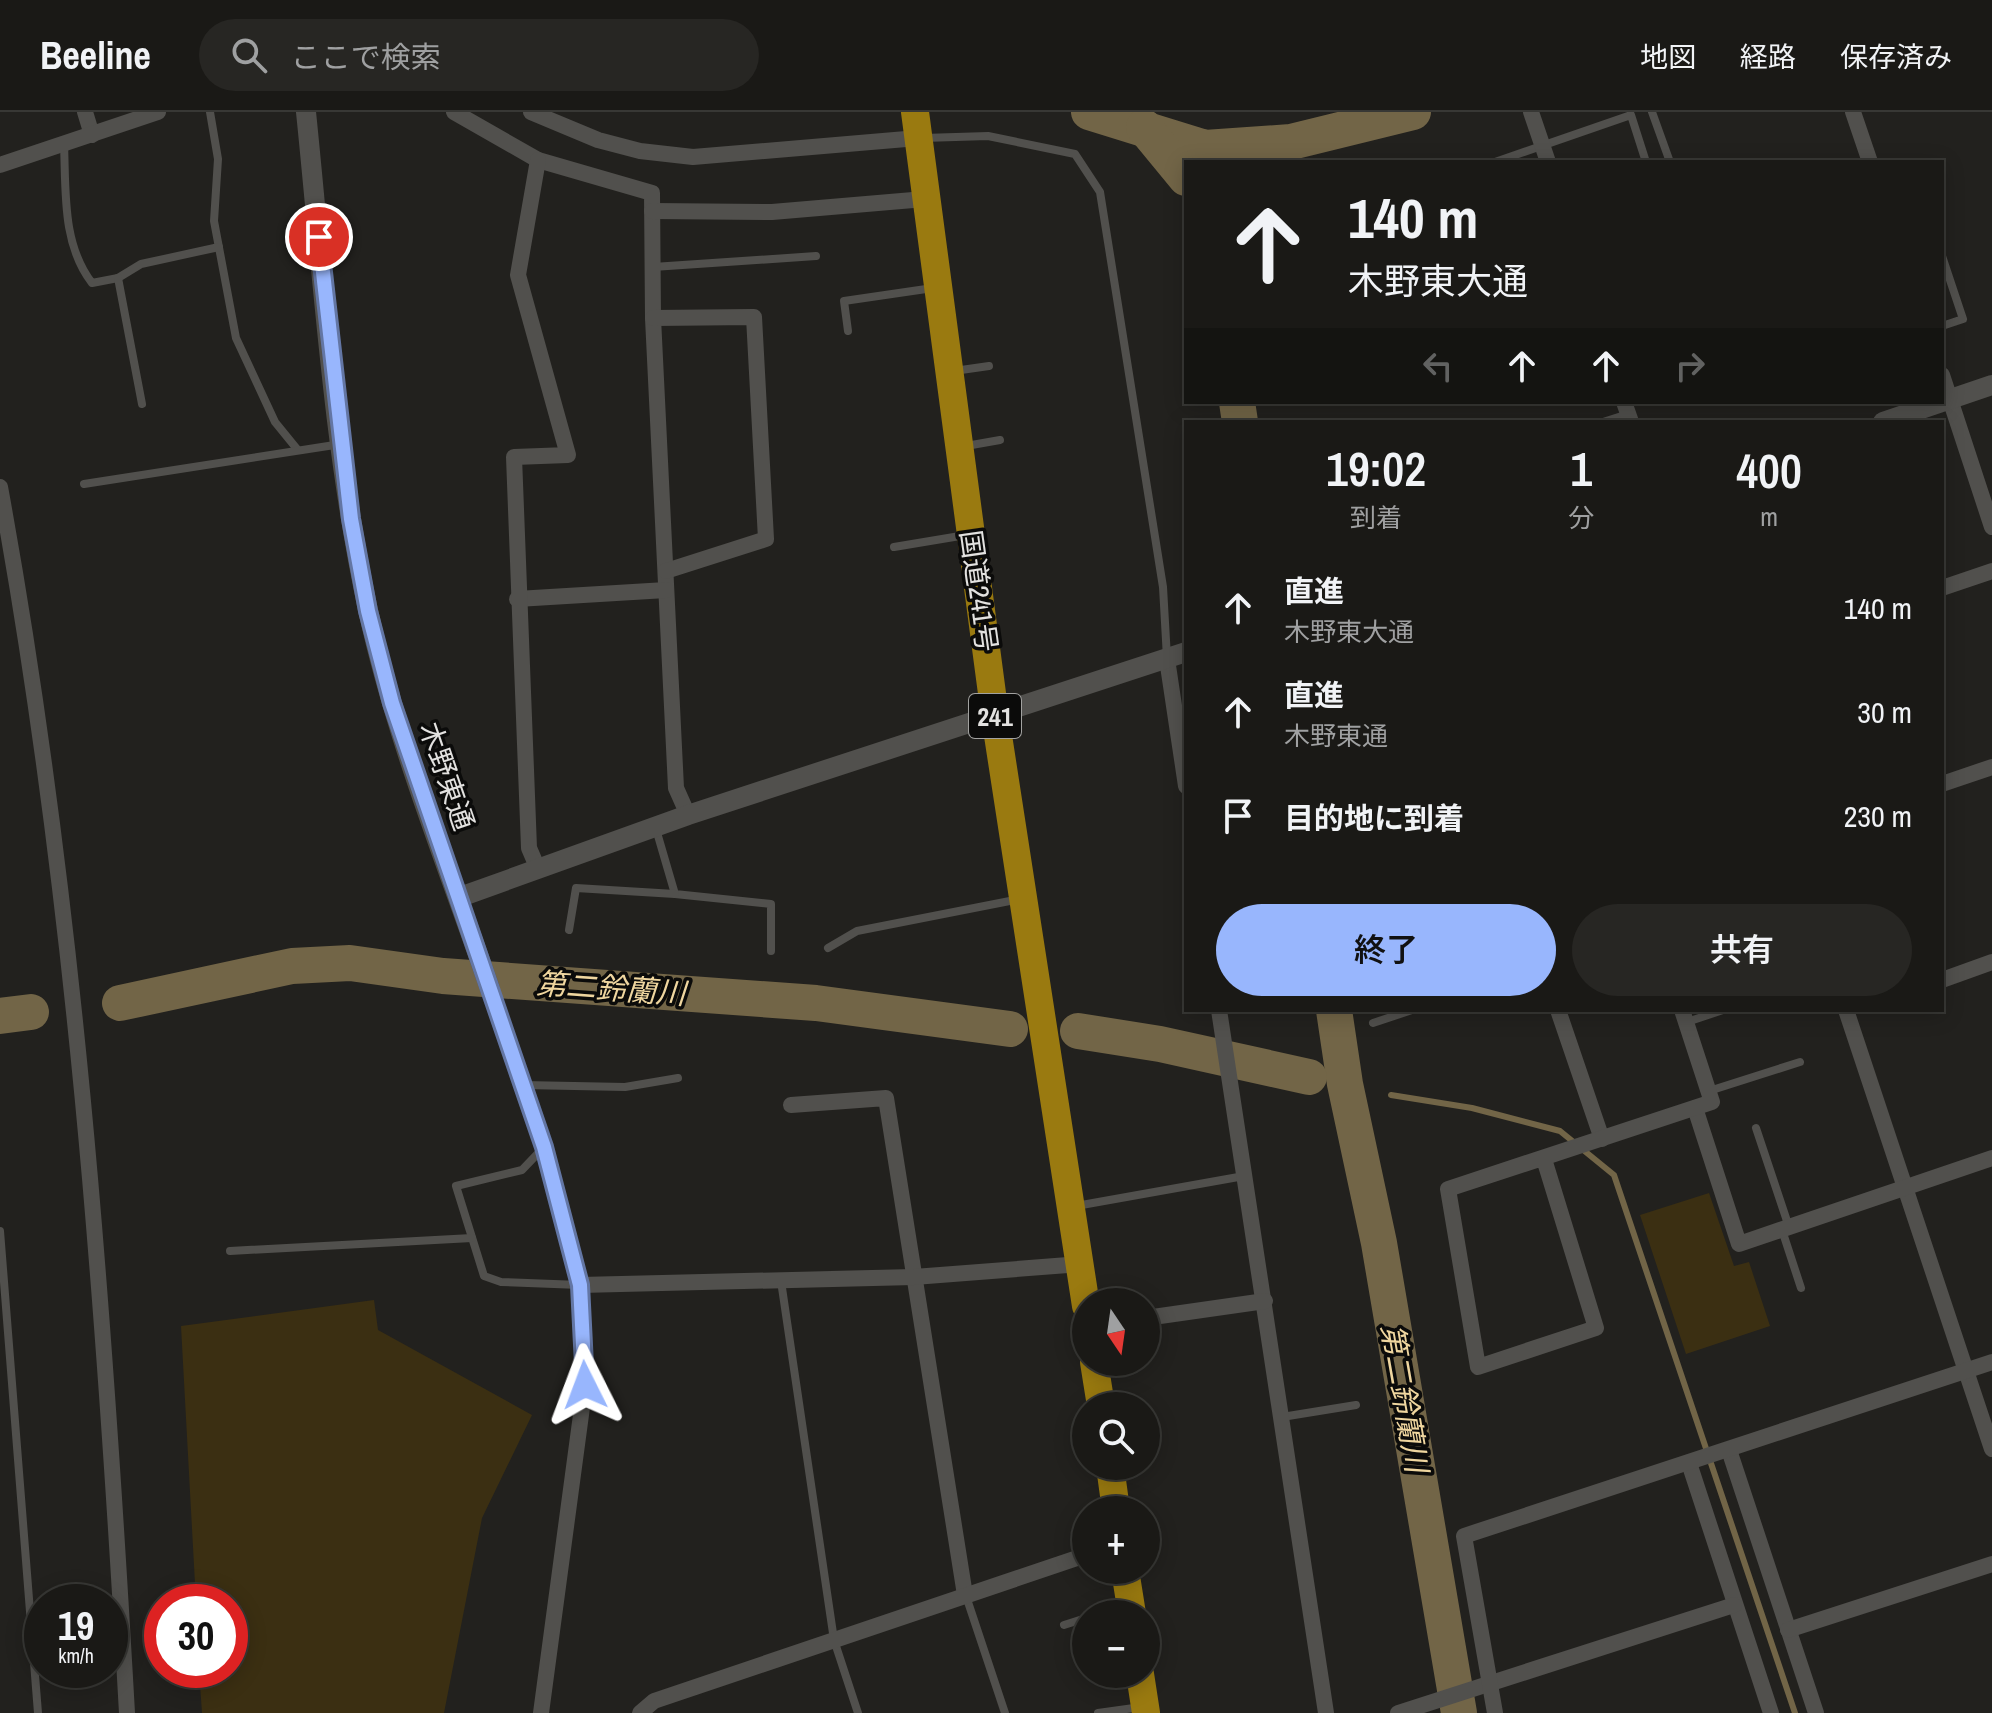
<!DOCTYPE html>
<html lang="ja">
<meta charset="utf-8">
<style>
:root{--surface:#1a1916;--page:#272623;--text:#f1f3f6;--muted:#9fa0a1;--line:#383835;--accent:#98b6fd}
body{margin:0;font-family:"Archivo Narrow","Noto Sans JP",sans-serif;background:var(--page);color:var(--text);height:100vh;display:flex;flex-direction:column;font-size:30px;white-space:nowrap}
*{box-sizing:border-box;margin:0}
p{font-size:26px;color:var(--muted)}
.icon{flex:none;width:44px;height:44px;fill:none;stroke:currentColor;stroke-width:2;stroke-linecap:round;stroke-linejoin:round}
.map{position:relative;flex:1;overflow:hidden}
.side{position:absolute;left:1184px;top:308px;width:760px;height:592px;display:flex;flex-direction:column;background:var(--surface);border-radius:0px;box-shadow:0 4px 20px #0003,0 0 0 2px var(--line)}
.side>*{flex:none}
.banner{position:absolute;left:1184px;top:48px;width:760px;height:244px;border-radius:0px;box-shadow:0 4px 20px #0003,0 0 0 2px var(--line);background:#1a1916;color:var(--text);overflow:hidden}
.needle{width:52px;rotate:167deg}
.buttons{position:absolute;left:1072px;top:1176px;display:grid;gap:16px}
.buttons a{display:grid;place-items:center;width:88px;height:88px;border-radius:50%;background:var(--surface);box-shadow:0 4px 20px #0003,0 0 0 2px var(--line);font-size:40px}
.speed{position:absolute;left:24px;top:1472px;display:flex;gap:16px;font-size:40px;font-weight:700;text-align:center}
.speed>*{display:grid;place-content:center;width:104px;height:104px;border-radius:50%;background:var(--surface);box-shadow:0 4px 20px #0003,0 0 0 2px var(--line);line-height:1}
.speed small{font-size:20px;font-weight:400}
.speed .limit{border:12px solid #d22;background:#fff;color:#111}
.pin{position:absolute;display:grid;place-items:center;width:68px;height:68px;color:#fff;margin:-34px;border:4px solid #fff;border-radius:50%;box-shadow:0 2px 8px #0007}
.me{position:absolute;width:88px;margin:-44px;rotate:357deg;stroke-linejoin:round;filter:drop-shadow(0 0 6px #0008)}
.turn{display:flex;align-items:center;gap:28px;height:168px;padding:0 32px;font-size:36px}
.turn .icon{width:104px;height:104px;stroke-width:2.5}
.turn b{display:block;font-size:56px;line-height:68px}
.lanes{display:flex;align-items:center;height:76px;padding:0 32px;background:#0003;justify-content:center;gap:40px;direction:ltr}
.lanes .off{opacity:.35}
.eta{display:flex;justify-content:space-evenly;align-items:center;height:136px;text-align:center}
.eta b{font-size:48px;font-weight:600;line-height:56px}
.button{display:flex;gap:16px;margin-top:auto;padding:16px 32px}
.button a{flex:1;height:92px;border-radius:48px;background:var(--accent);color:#111;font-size:32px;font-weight:600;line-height:92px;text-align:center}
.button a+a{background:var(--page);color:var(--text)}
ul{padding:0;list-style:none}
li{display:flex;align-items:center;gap:24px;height:104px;padding:0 32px}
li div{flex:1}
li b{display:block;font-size:30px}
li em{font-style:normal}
header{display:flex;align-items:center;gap:48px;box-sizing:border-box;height:112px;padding:0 40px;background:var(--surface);border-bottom:2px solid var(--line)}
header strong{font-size:38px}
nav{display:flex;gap:44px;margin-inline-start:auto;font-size:28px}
.search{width:560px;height:72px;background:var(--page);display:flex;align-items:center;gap:20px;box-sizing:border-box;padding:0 28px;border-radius:44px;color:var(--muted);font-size:30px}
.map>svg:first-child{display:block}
.green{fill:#3b2f12}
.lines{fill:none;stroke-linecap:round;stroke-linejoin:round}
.stream{stroke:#726547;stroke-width:6}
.river{stroke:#726547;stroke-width:36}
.service{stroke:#51504d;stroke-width:8}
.minor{stroke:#51504d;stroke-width:16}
.tertiary{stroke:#51504d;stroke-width:20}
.trunk{stroke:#9a7a10;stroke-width:28}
.route-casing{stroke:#6376a4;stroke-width:20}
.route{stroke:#98b6fd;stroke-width:14}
.labels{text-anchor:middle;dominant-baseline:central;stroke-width:7;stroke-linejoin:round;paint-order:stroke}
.shield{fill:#0b0b0a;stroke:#a2a2a0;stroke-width:2}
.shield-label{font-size:26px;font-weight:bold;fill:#e3e2e0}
.street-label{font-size:28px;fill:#e3e2e0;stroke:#0b0b0a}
.water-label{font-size:30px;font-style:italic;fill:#efd69f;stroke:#0b0b0a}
</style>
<header>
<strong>Beeline</strong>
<div class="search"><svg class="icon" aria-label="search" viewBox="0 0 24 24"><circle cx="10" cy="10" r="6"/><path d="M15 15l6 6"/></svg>ここで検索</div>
<nav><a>地図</a><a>経路</a><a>保存済み</a></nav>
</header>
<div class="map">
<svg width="1992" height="1601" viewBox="0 0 1992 1601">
<rect width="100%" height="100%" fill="#22211e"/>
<g class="green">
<path d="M1709,1081L1734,1154L1749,1150L1770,1214L1686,1242L1640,1103Z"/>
<path d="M374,1188L378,1218L532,1303L482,1406L444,1601H202L199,1558H230V1490H196L181,1214Z"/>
</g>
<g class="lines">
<g class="stream">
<path d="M1391,983L1472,996L1560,1019L1614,1063L1795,1601"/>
<path d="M1349,988L1356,985"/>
</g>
<g class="river">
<path d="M1089,0L1205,36L1291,30L1413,0"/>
<path d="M1144,15L1186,66"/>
<path d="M1237,290L1240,310"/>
<path d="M120,891L292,854L350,851L443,864L816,891L1010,917"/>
<path d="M1334,898L1345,972L1379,1131L1459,1601"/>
<path d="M0,904L31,900"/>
<path d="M1078,919L1160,932L1309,965"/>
</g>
<g class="service">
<path d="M210,0L218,47L214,109L236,226L275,310L297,337"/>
<path d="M1652,0L1670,50"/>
<path d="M923,26L988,24L1075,42L1100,80L1163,475L1167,546"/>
<path d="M64,32C66,80 62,132 92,171L118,166L141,152L219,135"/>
<path d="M1495,50L1631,3L1646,50"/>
<path d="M1942,144L1963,207L1942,214"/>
<path d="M653,155L816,144"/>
<path d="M118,166L142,292"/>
<path d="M848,219L844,189L933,176"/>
<path d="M954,259L989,254"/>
<path d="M1603,310L1628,302"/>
<path d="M966,334L1000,328"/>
<path d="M84,372L341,332"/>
<path d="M894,435L966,423"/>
<path d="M656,717L675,782L771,792V839"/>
<path d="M569,818L576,776L675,782"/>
<path d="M828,836L857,819L1020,787"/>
<path d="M1687,910L1723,898"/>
<path d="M1373,911L1412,898"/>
<path d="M523,973L625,975L678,966"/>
<path d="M1709,979L1800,950"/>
<path d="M1756,1016L1789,1115"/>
<path d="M544,1035L522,1058L456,1074L484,1164L501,1170L580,1173"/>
<path d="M1076,1094L1244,1064"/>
<path d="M1782,1118L1801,1176"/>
<path d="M0,1119L38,1601"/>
<path d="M230,1139L472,1126"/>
<path d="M781,1169L834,1528L858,1601"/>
<path d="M1282,1305L1356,1293"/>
<path d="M966,1484L1005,1601"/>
<path d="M1099,1502L1126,1494"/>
<path d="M1064,1513L1086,1506"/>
<path d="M1098,1601L1141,1595"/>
</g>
<g class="minor">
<path d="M85,0L92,23"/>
<path d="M454,0L538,48L652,81L653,206L676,676L688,703"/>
<path d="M531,0L598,28L640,39L693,45L918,26"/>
<path d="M1531,0L1548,50"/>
<path d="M1853,0L1870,50"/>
<path d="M0,53L158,0"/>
<path d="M652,99L772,100L925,87"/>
<path d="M653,206L754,205L766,427L666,459"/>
<path d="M1942,263L1992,415"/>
<path d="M1624,290L1631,310"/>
<path d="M0,375C74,779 104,1191 127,1601"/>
<path d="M1942,476L1992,459"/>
<path d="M517,487L666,478"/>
<path d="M1167,547L1186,674"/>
<path d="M1942,672L1992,655"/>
<path d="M538,757L529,736L514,345L568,343L518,163L538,48"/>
<path d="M1942,868L1992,850"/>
<path d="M490,877L544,1035L580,1173L585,1273L541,1601"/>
<path d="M1219,898L1326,1601"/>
<path d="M1558,898L1602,1027"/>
<path d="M1846,898L1992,1337"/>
<path d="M791,993L886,986L965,1483"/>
<path d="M1695,996L1739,1132L1992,1046"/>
<path d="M1544,1047L1596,1216L1478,1255L1448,1077L1712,990L1682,898"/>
<path d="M580,1173L914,1165L1081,1152"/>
<path d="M1146,1206L1265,1189"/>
<path d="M1729,1338L1816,1601"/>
<path d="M1689,1351L1771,1601"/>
<path d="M1788,1518L1992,1452"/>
<path d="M640,1601L654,1589L1086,1443"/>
<path d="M1398,1601L1734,1493"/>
<path d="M1495,1601L1464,1424L1992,1250"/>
</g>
<g class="tertiary">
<path d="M306,0C323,165 333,335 368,498C396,627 447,752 490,877"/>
<path d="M1883,310L1992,273"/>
<path d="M460,785L688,703L1186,540"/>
</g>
<g class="trunk">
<path d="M915,0L995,604L1086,1194"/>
<path d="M1094,1250L1101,1294"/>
<path d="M1110,1354L1116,1398"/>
<path d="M1125,1458L1132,1502"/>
<path d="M1140,1562L1146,1601"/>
</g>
</g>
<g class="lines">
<g class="route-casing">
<path id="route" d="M319,125L351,407L368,499L392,591L544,1035L580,1173L585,1273"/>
</g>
<use href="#route" class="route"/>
</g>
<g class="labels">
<rect class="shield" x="969" y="582" width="52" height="44" rx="6"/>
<g class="shield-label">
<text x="995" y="604">241</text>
</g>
<g class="street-label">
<text transform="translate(979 479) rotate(82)">国道241号</text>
<text transform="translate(447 664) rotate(71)">木野東通</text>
</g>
<g class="water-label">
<text transform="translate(611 876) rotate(4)">第二鈴蘭川</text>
<text transform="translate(1405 1286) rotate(80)">第二鈴蘭川</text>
</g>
</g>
</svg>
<div class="buttons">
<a><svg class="needle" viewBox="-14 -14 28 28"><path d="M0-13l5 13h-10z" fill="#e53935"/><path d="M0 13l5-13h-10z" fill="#9fa0a1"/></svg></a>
<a><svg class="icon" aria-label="search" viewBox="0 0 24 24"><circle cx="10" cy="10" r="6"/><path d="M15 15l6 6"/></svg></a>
<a>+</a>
<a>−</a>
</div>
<div class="speed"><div>19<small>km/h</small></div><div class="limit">30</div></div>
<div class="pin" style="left:319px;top:125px;background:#d93025"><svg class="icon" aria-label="arrive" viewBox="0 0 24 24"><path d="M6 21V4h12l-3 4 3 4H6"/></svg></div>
<svg class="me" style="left:585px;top:1273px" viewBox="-20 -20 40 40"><path d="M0-17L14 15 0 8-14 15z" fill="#98b6fd" stroke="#fff" stroke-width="4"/></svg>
<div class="banner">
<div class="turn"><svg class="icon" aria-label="ahead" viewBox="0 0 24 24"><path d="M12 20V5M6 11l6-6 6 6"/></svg><div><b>140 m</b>木野東大通</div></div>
<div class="lanes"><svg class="icon off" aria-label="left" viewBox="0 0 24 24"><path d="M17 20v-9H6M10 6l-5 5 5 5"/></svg><svg class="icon" aria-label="ahead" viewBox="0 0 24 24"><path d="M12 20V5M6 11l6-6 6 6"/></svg><svg class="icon" aria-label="ahead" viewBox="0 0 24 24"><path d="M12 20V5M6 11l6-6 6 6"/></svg><svg class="icon off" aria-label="right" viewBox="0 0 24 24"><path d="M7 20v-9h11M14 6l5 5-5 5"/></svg></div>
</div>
<section class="side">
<div class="eta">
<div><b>19:02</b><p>到着</p></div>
<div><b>1</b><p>分</p></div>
<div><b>400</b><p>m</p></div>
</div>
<ul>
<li><svg class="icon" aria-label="ahead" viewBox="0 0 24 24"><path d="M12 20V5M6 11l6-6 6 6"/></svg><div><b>直進</b><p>木野東大通</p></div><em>140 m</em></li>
<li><svg class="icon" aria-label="ahead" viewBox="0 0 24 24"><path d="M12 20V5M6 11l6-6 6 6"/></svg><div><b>直進</b><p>木野東通</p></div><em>30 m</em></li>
<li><svg class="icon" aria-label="arrive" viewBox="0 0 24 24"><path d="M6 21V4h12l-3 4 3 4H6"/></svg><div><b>目的地に到着</b></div><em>230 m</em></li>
</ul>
<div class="button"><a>終了</a><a>共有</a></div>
</section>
</div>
